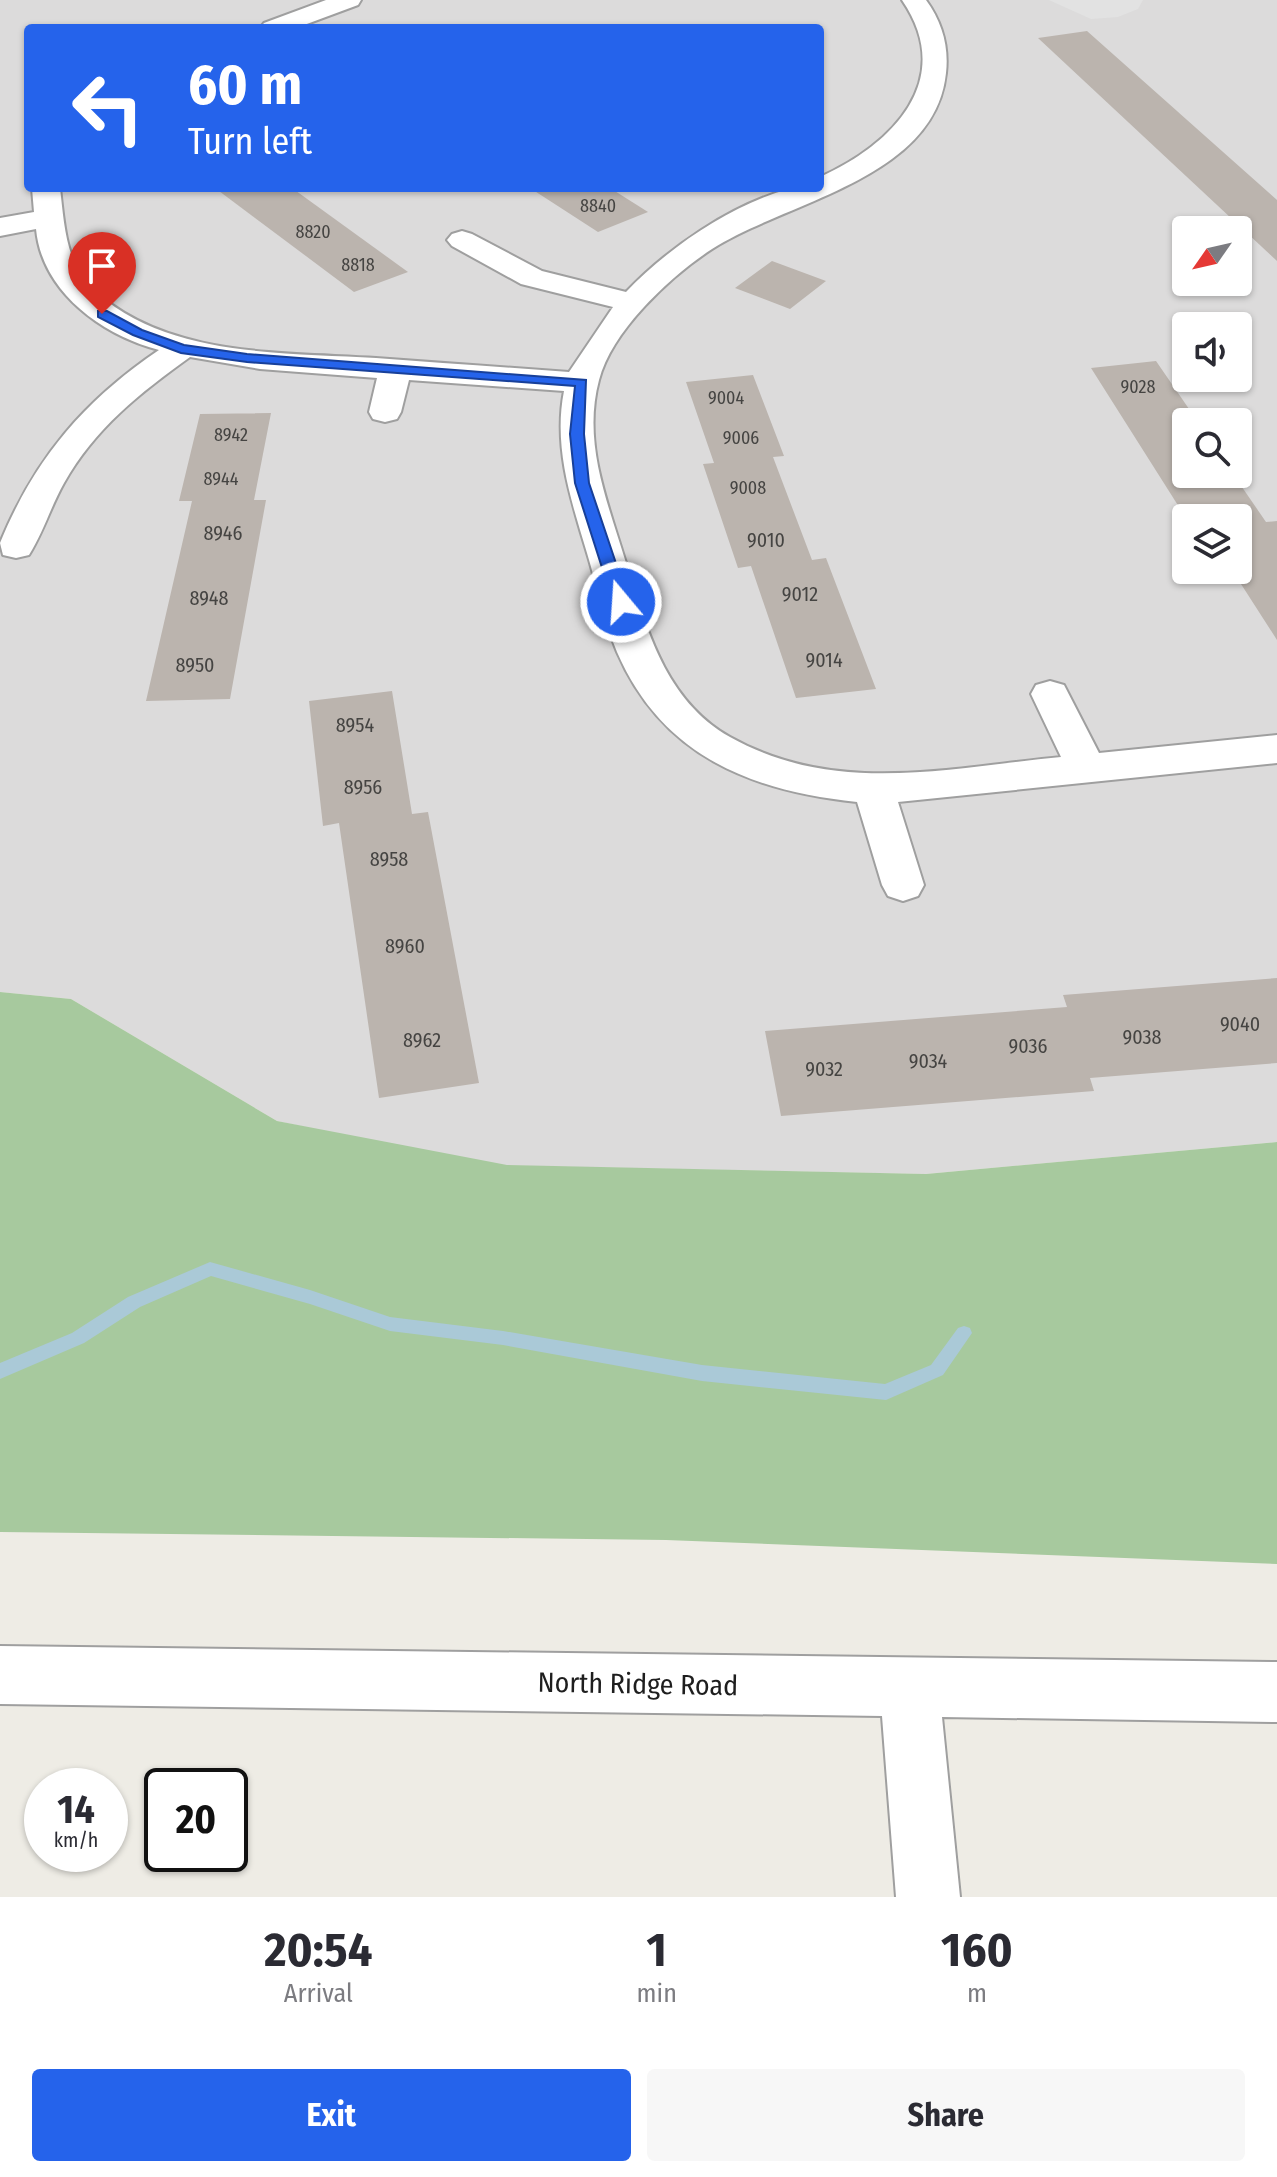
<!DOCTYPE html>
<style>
:root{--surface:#fff;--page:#f7f7f7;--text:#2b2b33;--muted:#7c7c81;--accent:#2563eb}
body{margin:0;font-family:"Fira Sans Condensed",sans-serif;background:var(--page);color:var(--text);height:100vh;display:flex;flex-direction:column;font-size:30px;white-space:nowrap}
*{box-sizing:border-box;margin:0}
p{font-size:26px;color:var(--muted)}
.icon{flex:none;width:44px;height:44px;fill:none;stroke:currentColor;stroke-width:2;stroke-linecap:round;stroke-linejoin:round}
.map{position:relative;height:1897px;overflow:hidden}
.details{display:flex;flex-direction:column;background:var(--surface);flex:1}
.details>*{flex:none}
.banner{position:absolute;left:24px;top:24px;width:800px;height:168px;border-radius:8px;box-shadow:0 2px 6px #0004;background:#2563eb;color:#fff;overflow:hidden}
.needle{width:52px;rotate:236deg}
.tools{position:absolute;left:1172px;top:216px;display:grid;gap:16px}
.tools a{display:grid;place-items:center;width:80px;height:80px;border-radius:8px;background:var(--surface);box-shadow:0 2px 6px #0004;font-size:40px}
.speed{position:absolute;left:24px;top:1768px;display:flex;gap:16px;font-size:40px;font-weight:700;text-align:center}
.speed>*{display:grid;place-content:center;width:104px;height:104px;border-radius:50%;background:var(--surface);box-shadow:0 2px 6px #0004;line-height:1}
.speed small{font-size:20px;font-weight:400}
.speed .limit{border:4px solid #111;border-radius:12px;background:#fff;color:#111}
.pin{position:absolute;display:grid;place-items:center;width:68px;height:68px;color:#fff;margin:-82px -34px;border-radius:50% 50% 50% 0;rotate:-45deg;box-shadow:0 0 8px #0007}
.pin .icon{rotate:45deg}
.me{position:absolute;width:88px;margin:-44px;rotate:342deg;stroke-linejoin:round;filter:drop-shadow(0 0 6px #0008)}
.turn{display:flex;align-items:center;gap:28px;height:168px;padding:0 32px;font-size:36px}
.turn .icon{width:104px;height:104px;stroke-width:2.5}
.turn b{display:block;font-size:56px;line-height:68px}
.eta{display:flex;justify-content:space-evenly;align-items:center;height:136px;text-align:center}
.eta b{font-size:48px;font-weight:700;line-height:56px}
.cta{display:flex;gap:16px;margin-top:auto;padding:16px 32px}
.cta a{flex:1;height:92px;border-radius:8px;background:var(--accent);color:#fff;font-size:32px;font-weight:700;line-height:92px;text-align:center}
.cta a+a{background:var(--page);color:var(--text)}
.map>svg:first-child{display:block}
.residential{fill:#dcdbdb;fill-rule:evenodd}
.forest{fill:#a7c99e}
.parking{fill:#e2e2e2}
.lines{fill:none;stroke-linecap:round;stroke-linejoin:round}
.stream{fill:#aac9d7;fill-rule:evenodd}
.building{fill:#bbb4ae}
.minor-casing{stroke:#9f9f9f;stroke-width:4}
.minor{fill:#fff;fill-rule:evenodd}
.route{fill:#2563eb;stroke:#184099;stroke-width:2}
.labels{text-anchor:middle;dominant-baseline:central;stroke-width:7;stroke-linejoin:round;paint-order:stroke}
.far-number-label{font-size:18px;fill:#454442}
.number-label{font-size:20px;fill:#454442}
.near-street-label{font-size:28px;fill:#1e1e1e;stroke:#fff}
</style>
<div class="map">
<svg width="1277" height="1897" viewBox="0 0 1277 1897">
<rect width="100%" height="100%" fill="#eeece5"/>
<path class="residential" d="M0,0H1277V1142L926,1174L486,1165L277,1121L71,999L0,992ZM28,28H820V188H28ZM1186,230H1238V282H1186ZM1186,326H1238V378H1186ZM1186,422H1238V474H1186ZM1186,518H1238V570H1186Z"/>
<path class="forest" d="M0,992L71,999L277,1121L507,1165L926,1174L1277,1142V1564L666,1540L0,1532Z"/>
<path class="parking" d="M1049,0H1143L1138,9L1118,17L1091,19Z"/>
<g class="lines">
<path class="stream" d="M210,1262L310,1290L390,1317L503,1331L702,1365L885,1384L931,1365L958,1328L964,1326L970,1328L972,1333L943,1375L886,1400L702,1381L503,1345L390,1331L310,1304L211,1276L140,1307L84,1343L0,1379V1363L72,1333L128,1297Z"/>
</g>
<g class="building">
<path d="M1087,31L1277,200V261L1038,38Z"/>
<path d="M215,188H292L408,272L354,292Z"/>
<path d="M530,188H610L648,212L598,232Z"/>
<path d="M772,261L826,281L790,309L735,288Z"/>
<path d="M1156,361L1198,422H1186V474H1233L1266,522L1277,521V640L1232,570H1238V518H1186L1091,368Z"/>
<path d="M753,375L784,456L773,457L812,560L826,558L876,689L796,698L751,566L738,568L703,464L714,463L686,382Z"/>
<path d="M271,413L254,500H266L230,699L146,701L192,501H179L200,414Z"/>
<path d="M392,691L412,814L428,812L479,1083L379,1098L339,823L323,826L309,701Z"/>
<path d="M1277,978V1063L1090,1078L1094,1091L781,1116L765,1031L1067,1007L1063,995Z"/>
</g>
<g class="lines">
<g class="minor-casing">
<g id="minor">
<path d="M326,0H361L358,5L296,28H260L264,23Z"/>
<path d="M902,0H926C942,22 949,46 946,73C935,179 787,201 712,249C671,276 612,330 599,380C582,443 608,503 626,563C647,630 665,700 730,737C835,796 947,768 1061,757L1031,694L1036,685L1050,681L1064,685L1099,753L1277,735V763L898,802L924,885L918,896L903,901L888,896L882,885L857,802C751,791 662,756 617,652C604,620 597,586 587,553C571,500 553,447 564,391L409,380L401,412L397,419L385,422L373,419L369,412L377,378L260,369L190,357C140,393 95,428 64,483C51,506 43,533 29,555L16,558L3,555L0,543C35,458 84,401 159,350C102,335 42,292 36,229L0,236V218L34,212L32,188H60C64,221 65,259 89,285C160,358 282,352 376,358C440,363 505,367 569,372L613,307L521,284L452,246L447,240L452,234L462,231L472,234L542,271L626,292C667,249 730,205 789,189C798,186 810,188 820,188V177C892,145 957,80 902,0Z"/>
<path d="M0,1646L1277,1662V1722L942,1717L960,1897H896L882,1716L0,1704Z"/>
</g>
</g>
<use href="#minor" class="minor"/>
</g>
<path class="route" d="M98,311H107L142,330L184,345L247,354L586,380L584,434L589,483L629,602L621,607L613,602L575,483L570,434L575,386L247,362L181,353L133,335L98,317Z"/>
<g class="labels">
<g class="far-number-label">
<text x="598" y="206">8840</text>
<text x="313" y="232">8820</text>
<text x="358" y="265">8818</text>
<text x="1138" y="387">9028</text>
<text x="726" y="398">9004</text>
<text x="231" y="435">8942</text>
<text x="741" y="438">9006</text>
<text x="221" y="479">8944</text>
<text x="748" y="488">9008</text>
</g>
<g class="number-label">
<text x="223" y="533">8946</text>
<text x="766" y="540">9010</text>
<text x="800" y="594">9012</text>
<text x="209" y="598">8948</text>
<text x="824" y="660">9014</text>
<text x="195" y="665">8950</text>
<text x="355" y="725">8954</text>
<text x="363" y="787">8956</text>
<text x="389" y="859">8958</text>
<text x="405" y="946">8960</text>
<text x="1240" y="1024">9040</text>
<text x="1142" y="1037">9038</text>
<text x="422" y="1040">8962</text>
<text x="1028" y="1046">9036</text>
<text x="928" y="1061">9034</text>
<text x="824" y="1069">9032</text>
</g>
<g class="near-street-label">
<text transform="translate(638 1684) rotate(1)">North Ridge Road</text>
</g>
</g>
</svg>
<div class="tools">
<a><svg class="needle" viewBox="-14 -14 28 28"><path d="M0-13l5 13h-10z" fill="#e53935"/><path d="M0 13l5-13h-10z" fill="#7c7c81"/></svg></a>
<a><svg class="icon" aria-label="sound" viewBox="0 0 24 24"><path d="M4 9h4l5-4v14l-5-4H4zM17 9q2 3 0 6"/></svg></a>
<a><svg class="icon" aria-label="search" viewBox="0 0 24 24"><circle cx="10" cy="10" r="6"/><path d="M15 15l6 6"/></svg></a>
<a><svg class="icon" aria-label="layers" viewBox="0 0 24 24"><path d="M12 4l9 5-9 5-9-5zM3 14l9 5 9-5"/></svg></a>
</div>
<div class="speed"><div>14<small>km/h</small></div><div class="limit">20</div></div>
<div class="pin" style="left:102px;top:314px;background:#d93025"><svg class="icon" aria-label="arrive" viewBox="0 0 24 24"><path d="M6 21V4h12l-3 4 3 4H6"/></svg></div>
<svg class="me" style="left:621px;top:602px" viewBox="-20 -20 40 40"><circle r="17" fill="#2563eb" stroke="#fff" stroke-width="3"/><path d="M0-11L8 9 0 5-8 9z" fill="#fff"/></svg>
<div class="banner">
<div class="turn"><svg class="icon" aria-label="left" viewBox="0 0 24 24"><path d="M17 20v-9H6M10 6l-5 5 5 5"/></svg><div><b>60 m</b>Turn left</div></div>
</div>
</div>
<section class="details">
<div class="eta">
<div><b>20:54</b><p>Arrival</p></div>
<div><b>1</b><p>min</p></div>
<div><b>160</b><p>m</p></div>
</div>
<div class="cta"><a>Exit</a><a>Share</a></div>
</section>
